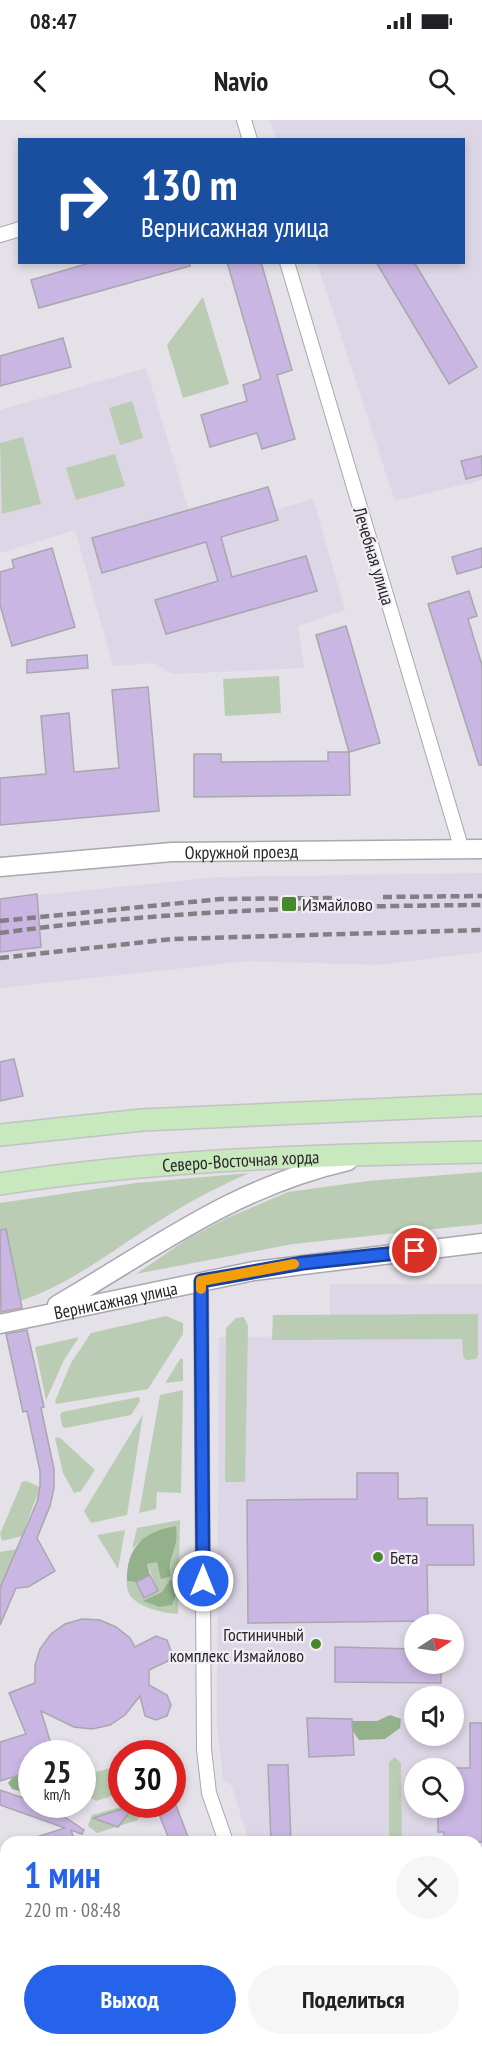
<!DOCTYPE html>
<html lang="ru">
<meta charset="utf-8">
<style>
:root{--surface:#fff;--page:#f6f6f6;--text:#202124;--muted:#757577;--accent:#2563eb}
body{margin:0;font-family:"PT Sans Narrow",sans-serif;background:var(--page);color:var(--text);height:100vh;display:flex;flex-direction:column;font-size:22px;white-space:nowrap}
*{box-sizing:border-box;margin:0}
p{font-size:20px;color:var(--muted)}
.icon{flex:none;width:33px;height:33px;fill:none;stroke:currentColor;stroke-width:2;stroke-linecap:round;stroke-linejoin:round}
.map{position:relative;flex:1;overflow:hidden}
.side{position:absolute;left:0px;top:1716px;width:483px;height:210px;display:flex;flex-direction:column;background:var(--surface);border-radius:18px 18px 0 0;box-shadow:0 3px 9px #0003}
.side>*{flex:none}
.guide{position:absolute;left:18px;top:18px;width:447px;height:126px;border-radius:0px;box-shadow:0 3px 9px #0003;background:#1a4fa0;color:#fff;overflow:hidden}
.needle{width:39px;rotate:78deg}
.buttons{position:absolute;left:404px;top:1494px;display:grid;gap:12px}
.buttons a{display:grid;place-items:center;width:60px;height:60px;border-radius:50%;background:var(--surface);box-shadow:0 3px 9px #0003;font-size:30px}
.speed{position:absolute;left:18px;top:1620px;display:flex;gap:12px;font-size:30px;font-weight:700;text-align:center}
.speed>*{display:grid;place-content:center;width:78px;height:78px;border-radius:50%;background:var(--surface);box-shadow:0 3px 9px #0003;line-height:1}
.speed small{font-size:15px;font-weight:400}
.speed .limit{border:9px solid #d22;background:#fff;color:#111}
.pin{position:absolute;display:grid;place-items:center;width:51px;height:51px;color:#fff;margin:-26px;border:3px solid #fff;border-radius:50%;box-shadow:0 2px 6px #0007}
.me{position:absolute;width:66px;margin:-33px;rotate:0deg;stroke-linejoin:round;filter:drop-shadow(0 0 4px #0008)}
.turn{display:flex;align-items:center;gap:21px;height:126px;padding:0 24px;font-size:27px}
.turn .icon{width:78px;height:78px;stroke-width:2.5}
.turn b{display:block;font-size:42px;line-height:51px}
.round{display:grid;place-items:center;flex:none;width:63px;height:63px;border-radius:32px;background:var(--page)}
.headline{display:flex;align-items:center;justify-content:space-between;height:102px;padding:0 24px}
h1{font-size:36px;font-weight:700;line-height:45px;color:var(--accent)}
.button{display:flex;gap:12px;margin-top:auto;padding:12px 24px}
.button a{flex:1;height:69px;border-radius:36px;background:var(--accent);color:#fff;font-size:24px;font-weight:700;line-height:69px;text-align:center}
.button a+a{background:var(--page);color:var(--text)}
.status{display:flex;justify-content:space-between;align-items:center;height:42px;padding:0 30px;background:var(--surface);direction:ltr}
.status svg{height:16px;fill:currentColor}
header{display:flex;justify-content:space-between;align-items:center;height:78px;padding:0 24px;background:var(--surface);font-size:27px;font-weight:700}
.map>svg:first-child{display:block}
.built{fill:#ddd6e6;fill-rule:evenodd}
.green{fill:#bacdb4;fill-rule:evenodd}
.forest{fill:#93b18a}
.building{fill:#cab6e2;stroke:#a9a6ae;stroke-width:1.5}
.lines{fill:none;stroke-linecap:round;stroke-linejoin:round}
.street-casing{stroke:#aaa7ae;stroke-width:16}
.secondary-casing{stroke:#aaa7ae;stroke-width:21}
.primary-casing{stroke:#c3c2c3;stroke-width:24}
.street{stroke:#fff;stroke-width:14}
.secondary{stroke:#fff;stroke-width:18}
.primary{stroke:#c8e8be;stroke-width:21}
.rail{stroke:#817f84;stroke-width:4.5;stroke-dasharray:9 4.5;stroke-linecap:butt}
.route-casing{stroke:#184099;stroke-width:15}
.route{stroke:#2563eb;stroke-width:10}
.slow{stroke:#f59e0b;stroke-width:10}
.poi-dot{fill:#45892c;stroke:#f2eef6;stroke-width:2}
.labels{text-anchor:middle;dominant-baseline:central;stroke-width:4.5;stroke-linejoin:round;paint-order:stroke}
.street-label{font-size:18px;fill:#272528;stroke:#f2eef6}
.poi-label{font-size:18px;fill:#272528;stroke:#f2eef6;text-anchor:start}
</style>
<div class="status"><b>08:47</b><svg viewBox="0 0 49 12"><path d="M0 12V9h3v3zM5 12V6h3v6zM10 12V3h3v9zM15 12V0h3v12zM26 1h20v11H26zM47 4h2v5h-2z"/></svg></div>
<header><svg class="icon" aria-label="back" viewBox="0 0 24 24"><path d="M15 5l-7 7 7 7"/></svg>Navio<svg class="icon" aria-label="search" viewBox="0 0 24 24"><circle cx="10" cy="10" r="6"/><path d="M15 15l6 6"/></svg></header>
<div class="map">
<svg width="482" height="1926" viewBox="0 0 482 1926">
<rect width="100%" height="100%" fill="#e4e1e9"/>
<g class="built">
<path d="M270,0H482V360L395,381L317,143L464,142V20L276,19Z"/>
<path d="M146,248L189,391L268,367L275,390L313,379L345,490L298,506L304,548L172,554L155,543L113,546L75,410L0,433V290Z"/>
<path d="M482,753V832L377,845L249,841L0,868V779L220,757Z"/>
<path d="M330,1164H482V1865H477V1722H249L232,1666L223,1660L217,1604L219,1217L330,1216ZM414,1504H453V1544H414ZM414,1576H453V1616H414ZM414,1648H453V1688H414Z"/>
</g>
<g class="green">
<path d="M203,177L229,264L183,278L167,225Z"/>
<path d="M132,281L143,318L120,325L109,288Z"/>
<path d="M23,317L41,384L2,394L0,323Z"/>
<path d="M115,334L125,366L76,380L66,348Z"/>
<path d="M279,556L281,593L225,596L223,559Z"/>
<path d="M482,1052V1104L293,1124L136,1154L189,1118L227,1098L288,1072L368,1061Z"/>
<path d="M249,1053C223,1065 197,1077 172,1093C115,1127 66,1171 0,1187V1083L136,1063Z"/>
<path d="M478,1194V1236L476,1239L466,1240L463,1236L462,1219L272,1220L273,1195Z"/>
<path d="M166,1196L183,1203V1214L148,1269L56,1284L55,1281L71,1243L91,1213Z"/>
<path d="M244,1197L248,1206L245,1362H225L226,1208L236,1198Z"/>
<path d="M79,1217L64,1240L46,1280L35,1227Z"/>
<path d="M180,1239H183V1261L165,1263Z"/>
<path d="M183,1270L181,1373L157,1372L156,1389L139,1393L160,1275Z"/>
<path d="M139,1277L140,1281L131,1295L65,1308L62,1306L60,1295L62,1292Z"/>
<path d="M143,1294L127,1395L91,1403L84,1391Z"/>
<path d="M59,1317L95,1350L81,1371L74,1373L63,1353L55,1318Z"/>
<path d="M26,1361L40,1367L22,1416L2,1421L0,1414L22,1362Z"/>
<path d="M180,1400L178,1494C160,1493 123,1485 127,1461L136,1462L145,1478L158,1471L147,1444L158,1441L171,1456C167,1439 180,1428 176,1406C156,1408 146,1415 132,1429L137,1408ZM170,1460L159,1487L144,1481L162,1472Z"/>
<path d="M125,1410L118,1449L97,1415Z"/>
<path d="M17,1429L0,1468V1432Z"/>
<path d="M395,1637L401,1643L402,1722H389V1642Z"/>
<path d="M121,1645V1673L96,1681L88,1676L89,1654Z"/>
<path d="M127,1685H138L142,1690L138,1700L97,1713L88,1706L92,1695Z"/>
<path d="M333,1920H407L403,1926H331Z"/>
<path d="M420,1920H470L464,1926H424Z"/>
</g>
<g class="forest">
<path d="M176,1406C180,1429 166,1439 171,1456L161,1459L157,1442L147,1444L150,1455L136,1462L127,1461C126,1428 144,1410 176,1406Z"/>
<path d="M170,1460H176V1475L172,1485L159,1487L143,1481L162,1472Z"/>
<path d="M390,1595L401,1599L400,1608L385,1619L359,1620L353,1611L352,1601H377Z"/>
<path d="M31,1651V1674L12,1669L8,1663L12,1658Z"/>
<path d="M52,1920H118L120,1926H53Z"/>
<path d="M219,1920H290L293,1926H213Z"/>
</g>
<g class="building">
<path d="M93,142H189L190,146L39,188L31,160Z"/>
<path d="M227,142H261L292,250L277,255L295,319L262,329L257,313L210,327L201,295L247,281L243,265L261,259Z"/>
<path d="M376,142H414L477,247L449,264Z"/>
<path d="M63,218L71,247L0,266V236Z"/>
<path d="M482,336V355L466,359L461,341Z"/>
<path d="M268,367L278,400L221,417L232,457L306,436L317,471L166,514L155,480L218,461L206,422L102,453L92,418Z"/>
<path d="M52,428L75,507L12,526L0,485V452L14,448L12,440Z"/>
<path d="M482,428V447L457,454L452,437Z"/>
<path d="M469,471L477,496L468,499L482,545V645H479L428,484Z"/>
<path d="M346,506L380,623L349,632L316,515Z"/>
<path d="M87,535L88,548L27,553V540Z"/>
<path d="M148,567L159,691L0,705V658L46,654L41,596L69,593L74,652L119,648L112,570Z"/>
<path d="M328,632H349L350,675L194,677V634H221V642L328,641Z"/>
<path d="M37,774L41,827L0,832V779Z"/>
<path d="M14,939L23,976L0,981V942Z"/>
<path d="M6,1109L22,1188L1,1192L0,1110Z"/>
<path d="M27,1210L44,1287L41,1288L54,1349V1368L50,1386L37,1418L55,1451L28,1467L16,1468L0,1505V1468L37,1382L40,1367V1351L27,1291L23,1292L6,1214Z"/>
<path d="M357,1353H398V1379L427,1378V1405H473L474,1445H427L428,1501L248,1503L247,1380L357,1379Z"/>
<path d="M150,1455L158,1471L144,1478L136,1462Z"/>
<path d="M82,1499L100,1500L116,1507L130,1518L135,1527L156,1516L167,1520L171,1531L168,1541L149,1550V1565L167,1575L171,1585L167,1596L156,1600L145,1596L140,1576L125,1595L110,1605L92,1609L74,1607L41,1591L54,1634H32V1651L0,1661V1622L26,1614L9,1573L35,1563V1545L40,1529L51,1514L65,1504Z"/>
<path d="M335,1527L414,1529V1544H441V1563L335,1562Z"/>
<path d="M307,1598L352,1599L354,1635L309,1637Z"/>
<path d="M470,1603H482V1722H444V1712H438V1688H453V1648H470Z"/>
<path d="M268,1645H288L291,1722H271Z"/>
<path d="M0,1670L32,1681V1684L51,1688L84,1710L82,1714L71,1710L75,1722H30V1719L65,1708L0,1685Z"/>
<path d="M175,1683L190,1722H170L157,1689Z"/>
<path d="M135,1685L118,1707L93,1698Z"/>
</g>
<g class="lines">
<g class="street-casing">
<g id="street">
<path d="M244,0L250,20"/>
<path d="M0,115L20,109"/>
<path d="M287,142L462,730"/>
<path d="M201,1161L204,1629L209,1673L226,1722"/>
<path d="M307,1920L309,1926"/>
</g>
</g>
<g class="secondary-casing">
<g id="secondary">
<path id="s1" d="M0,747L172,732L482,729"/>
<path d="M57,1185C157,1127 232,1068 348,1041"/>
<path id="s2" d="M0,1204L254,1151L482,1123"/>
<path d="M0,1812L6,1833"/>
<path d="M30,1920L32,1926"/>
</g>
</g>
<g class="primary-casing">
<g id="primary">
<path d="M0,1015L142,1000L482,985"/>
<path id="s3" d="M0,1064C159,1039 321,1035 482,1032"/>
</g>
</g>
<use href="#street" class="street"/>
<use href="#secondary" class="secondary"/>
<use href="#primary" class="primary"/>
<g class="rail">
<path d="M383,777L482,776"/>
<path d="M0,801L221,779L335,778"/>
<path d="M0,813C160,791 320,786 482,785"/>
<path d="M0,838L172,819L482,810"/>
</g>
</g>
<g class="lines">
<g class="route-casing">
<path id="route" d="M203,1461L201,1161L303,1143L415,1131"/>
</g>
<use href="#route" class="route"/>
<path class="slow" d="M201,1169V1161L294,1144"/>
</g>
<g class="poi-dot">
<rect x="281" y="776" width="16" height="16" rx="3"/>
<circle cx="378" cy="1437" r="6"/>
<circle cx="316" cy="1524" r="6"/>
</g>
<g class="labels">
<g class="street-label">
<text transform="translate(374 436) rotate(73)">Лечебная улица</text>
<text stroke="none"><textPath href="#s1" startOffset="242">Окружной проезд</textPath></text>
<text stroke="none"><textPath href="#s3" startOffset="242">Северо-Восточная хорда</textPath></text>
<text stroke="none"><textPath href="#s2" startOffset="118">Вернисажная улица</textPath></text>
</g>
<g class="poi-label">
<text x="302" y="784">Измайлово</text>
<text x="390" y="1437">Бета</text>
<text x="304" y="1514" text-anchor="end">Гостиничный<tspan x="304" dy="21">комплекс Измайлово</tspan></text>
</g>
</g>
</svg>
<div class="buttons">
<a><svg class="needle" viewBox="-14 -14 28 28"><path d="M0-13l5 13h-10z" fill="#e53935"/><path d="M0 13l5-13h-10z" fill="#757577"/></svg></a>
<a><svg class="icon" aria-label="sound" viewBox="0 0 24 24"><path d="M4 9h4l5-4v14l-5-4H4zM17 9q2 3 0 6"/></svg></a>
<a><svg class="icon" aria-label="search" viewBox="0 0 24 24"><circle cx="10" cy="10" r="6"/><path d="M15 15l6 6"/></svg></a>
</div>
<div class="speed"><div>25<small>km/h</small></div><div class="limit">30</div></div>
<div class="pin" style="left:415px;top:1131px;background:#d93025"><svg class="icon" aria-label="arrive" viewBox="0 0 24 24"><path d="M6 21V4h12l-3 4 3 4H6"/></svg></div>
<svg class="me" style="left:203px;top:1461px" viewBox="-20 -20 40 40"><circle r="17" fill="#2563eb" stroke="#fff" stroke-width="3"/><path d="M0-11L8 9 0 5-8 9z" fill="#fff"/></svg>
<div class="guide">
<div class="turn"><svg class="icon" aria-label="right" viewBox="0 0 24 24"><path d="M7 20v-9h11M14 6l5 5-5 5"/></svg><div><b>130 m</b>Вернисажная улица</div></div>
</div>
<section class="side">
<div class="headline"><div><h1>1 мин</h1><p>220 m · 08:48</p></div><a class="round"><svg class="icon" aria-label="close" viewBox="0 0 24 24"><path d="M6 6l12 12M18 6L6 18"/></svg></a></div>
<div class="button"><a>Выход</a><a>Поделиться</a></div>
</section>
</div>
